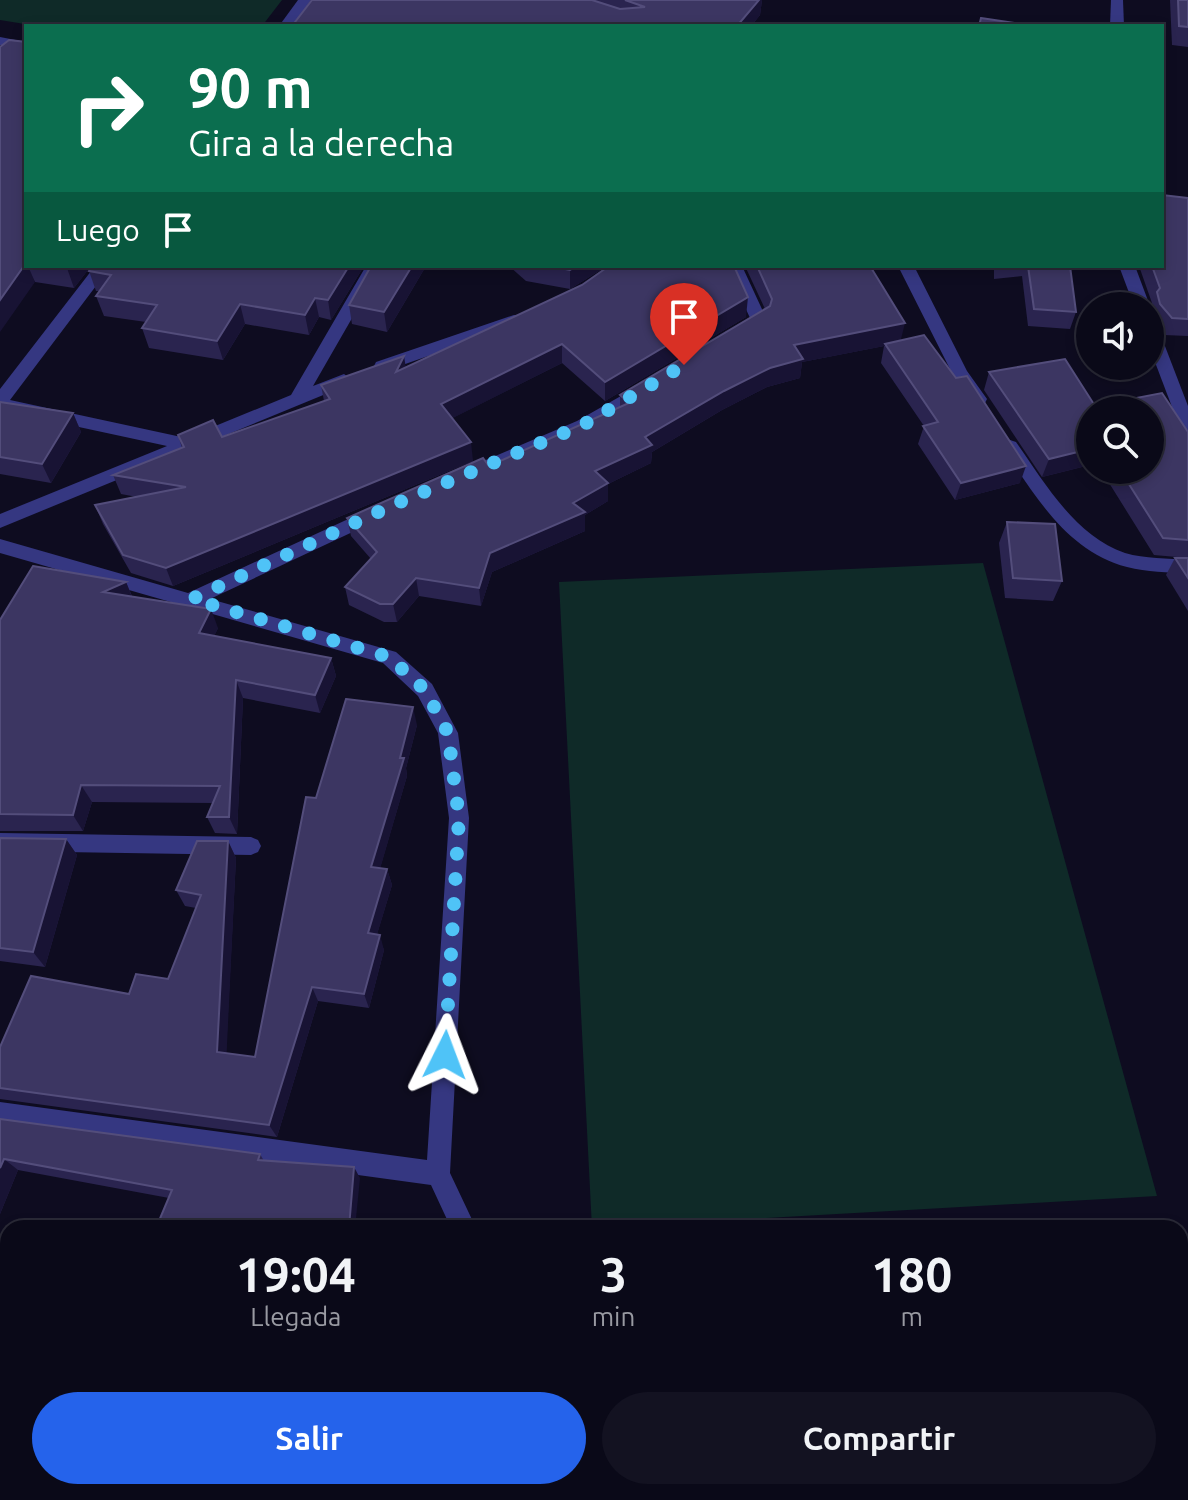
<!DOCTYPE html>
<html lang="es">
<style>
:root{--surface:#0a0918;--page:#131221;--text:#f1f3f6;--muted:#999aa2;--line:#2a2a37;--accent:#2563eb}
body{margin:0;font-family:Ubuntu,sans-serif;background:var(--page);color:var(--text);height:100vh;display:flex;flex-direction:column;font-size:30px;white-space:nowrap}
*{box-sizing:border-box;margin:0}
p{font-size:26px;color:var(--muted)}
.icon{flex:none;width:44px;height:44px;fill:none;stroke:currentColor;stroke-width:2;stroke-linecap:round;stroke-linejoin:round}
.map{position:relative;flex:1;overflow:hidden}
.panel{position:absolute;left:0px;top:1220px;width:1188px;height:280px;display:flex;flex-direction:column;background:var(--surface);border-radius:24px 24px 0 0;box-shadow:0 4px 12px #0003,0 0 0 2px var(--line)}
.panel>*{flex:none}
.hud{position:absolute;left:24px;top:24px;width:1140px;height:244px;border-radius:0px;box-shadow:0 4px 12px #0003,0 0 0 2px var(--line);background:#0b6e4f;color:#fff;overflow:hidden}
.fabs{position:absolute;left:1076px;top:292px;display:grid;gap:16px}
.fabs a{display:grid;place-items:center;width:88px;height:88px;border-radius:50%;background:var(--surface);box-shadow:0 4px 12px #0003,0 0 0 2px var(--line);font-size:40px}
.pin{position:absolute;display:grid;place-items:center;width:68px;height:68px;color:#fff;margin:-82px -34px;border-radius:50% 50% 50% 0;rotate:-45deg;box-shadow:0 0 8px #0007}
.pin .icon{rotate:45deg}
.me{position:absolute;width:88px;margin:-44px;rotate:3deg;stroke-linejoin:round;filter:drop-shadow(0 0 6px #0008)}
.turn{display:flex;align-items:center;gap:28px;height:168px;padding:0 32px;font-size:36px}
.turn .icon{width:104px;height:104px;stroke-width:2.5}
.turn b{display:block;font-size:56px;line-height:68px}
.then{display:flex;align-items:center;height:76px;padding:0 32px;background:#0003;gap:16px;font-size:30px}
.eta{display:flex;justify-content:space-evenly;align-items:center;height:136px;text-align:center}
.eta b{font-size:48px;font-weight:600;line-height:56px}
.primary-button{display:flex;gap:16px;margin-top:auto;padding:16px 32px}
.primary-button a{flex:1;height:92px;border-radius:48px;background:var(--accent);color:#fff;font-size:32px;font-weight:600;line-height:92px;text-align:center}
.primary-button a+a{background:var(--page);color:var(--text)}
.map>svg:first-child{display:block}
.green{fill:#0f2a28}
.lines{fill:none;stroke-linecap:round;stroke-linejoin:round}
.minor{fill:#353781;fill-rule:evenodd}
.wall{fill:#2a244f}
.shaded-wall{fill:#181334}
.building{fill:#3c3662;stroke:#534d7b;stroke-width:2}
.route{stroke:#4fc3f7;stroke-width:14;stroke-dasharray:0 25.2}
</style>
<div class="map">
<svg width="1188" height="1500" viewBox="0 0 1188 1500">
<rect width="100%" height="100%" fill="#0e0c20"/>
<g class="green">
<path d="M0,0H282L262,26H37L0,20Z"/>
<path d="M983,563L1157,1196L592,1228L559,582Z"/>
</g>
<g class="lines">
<g class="minor">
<path d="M298,0H311L293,26H279Z"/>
<path d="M1111,0H1123L1124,26H1110Z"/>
<path d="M0,37L26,42V50L0,45Z"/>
<path d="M95,266H111L10,400L186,438L291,395L366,266H382L313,386L344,374L352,380L350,384L0,528V514L167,446L0,410V389Z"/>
<path d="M726,266H742L767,320L741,335L733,330L750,318Z"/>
<path d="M898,266H914L967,371L987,399L985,403H973L952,373Z"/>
<path d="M1119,266H1135L1150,306H1134Z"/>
<path d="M514,315L520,316V324L388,370H376L374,366L376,362Z"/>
<path d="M1150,323L1158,328L1188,406V434L1180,428L1150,349Z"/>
<path d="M642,384L650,390L648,394L589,429L472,479H460L457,475L460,471L577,421Z"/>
<path d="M1010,440L1016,442C1045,483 1075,536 1125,553C1145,559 1168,558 1188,560V574C1168,572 1147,572 1127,567C1068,552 1036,497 1004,450L1001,446Z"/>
<path d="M370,509L376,511L379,516L376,521L210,599L396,652L432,684L458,733L469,818L450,1173L476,1228H451L431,1185L0,1126V1102L427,1160L449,818L438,733L418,696L383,663L0,553V539L188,593Z"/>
<path d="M0,833L251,837L258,840L261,846L258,852L251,855L0,851Z"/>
<path d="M0,1452L8,1454V1480L0,1478Z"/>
<path d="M117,1492H181L185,1500H121Z"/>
<path d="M573,1492H605L606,1493L603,1500H569Z"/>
</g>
</g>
<g class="wall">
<path d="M312,0H762L760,15L751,26H292Z"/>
<path d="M1170,0H1188V47L1172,45Z"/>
<path d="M1188,199V336L1164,335L1152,321L1150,308L1152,303L1139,266H1162Z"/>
<path d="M26,266H91L74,288L35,282Z"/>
<path d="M92,266H364L331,320L319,317L309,335L245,324L223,360L149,348L142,328L146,322L104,316L96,296L100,291H96L89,271Z"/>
<path d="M426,266L387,332L352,324L349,305Z"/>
<path d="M442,266H463L461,269Z"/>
<path d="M509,266H607L570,289L526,281Z"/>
<path d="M745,266H870L901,340L1020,483L955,500L918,444L924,426L881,363L884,346L802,362L800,378L767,387L722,410L652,452L651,463L608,484V501L585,515V531L492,572L481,606L419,596L397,622H384L349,605L345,587L371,559L351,536L347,518L489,466L620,407V395L765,309Z"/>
<path d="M994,266H1070L1076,312L1070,329L1028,326L1022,276L994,279Z"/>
<path d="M582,285L746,317L605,401L562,363L452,418L473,461L173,586L131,573L103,524L95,505L137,497L121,494L113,475L182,448L178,435L222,437L324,401L321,385L406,367Z"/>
<path d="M989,372L1095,406L1188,432V558L1154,555L1101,470H1150L1090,410V465L1042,477L984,390Z"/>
<path d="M0,402L73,413L81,432L51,483L0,474Z"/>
<path d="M1007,522L1062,581L1053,601L1005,598L999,543Z"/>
<path d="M1175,558H1188V611L1166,575Z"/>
<path d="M126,582L132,596L218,628L214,636L331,658L336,676L320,713L243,698L237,834L215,833L207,817L213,803L92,802L83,831H0V620Z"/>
<path d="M417,725L406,768L407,776L380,868L387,869L392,885L377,934L384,950L369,1008L318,1001L277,1137L0,1099V1047L129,994L168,979L196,908L185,906L176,890L228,841L236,858L226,1053L255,1057L316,798Z"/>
<path d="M0,838L66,839L77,855L45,967L0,961Z"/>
<path d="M0,1119L260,1154L264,1161L360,1178L169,1198L18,1170L0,1214Z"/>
<path d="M0,1250L8,1252V1319L0,1318Z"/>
<path d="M327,1492H363L361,1498Z"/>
<path d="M415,1492H461L459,1500H448Z"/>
</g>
<g class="shaded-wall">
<path d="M759,0H762L760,15L751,26H737Z"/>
<path d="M26,263V266H28L35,282L0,332V300Z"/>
<path d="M69,266H91L74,288L67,268Z"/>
<path d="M349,266H364L331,320L328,300Z"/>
<path d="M412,266H426L387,332L384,312Z"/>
<path d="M576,266H607L570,289V270Z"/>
<path d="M748,297L746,317L605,401V382Z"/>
<path d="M315,298L319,317L309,335L305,315Z"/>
<path d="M240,304L245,324L223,360L217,341Z"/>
<path d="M905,323L900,343L802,362L800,378L767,387L722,410L652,452L651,463L608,484V501L585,515V531L492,572L481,606L479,588L490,553L573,503L595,471L645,437L794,345Z"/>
<path d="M562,344V363L443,423L441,404Z"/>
<path d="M404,356L407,375L396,372Z"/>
<path d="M73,413L81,432L51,483L42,464Z"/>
<path d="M471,442L473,461L173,586L166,568Z"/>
<path d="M1090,449V465L1042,477L1049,459Z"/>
<path d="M1026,466L1020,483L955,500L961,483Z"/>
<path d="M416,578L419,596L397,622L393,604Z"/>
<path d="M126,582L134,602L103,592Z"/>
<path d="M211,609L218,628L207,652L199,633Z"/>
<path d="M331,658L336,676L320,713L315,695Z"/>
<path d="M236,680L243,698L237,834L229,817Z"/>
<path d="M413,707L417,725L406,768L407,776L376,883L371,867Z"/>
<path d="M81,785L92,802L83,831L73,815Z"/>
<path d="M66,839L77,855L45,967L33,952Z"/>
<path d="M228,841L236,858L226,1065L217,1052Z"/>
<path d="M387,869L392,885L373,948L368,933Z"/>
<path d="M380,935L384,950L369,1008L364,994Z"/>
<path d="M312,987L318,1001L277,1137L269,1125Z"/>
<path d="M4,1159L18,1170L0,1214V1168Z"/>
<path d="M354,1167L360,1178L355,1228H349Z"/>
<path d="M0,1483L7,1485L2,1500H0Z"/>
<path d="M355,1492H363L361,1498L355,1494Z"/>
<path d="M457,1492H461L459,1500L455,1499Z"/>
</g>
<g class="building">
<path d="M312,0H592L620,9L645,7L625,0H759L737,26H292Z"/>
<path d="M1178,0H1188V27L1179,26Z"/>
<path d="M981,18L1035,26H979Z"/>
<path d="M9,40L26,42V263L0,300V47Z"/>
<path d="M1162,195L1188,198V319L1172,318L1160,304L1157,292L1160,288L1152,266H1162Z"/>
<path d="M92,266H349L328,300L315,298L305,315L240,304L217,341L142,328L157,305L96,296L111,275L89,271Z"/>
<path d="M371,266H412L384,312L349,305Z"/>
<path d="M550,266H576L570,270Z"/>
<path d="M609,266H734L748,297L605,382L562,344L441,404L471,442L166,568L123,555L95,505L186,487L113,475L184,447L178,435L213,420L222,437L330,399L321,385L404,356L396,372L582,285Z"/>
<path d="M757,266H870L905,323L794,345L803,359L770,368L724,391L645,437L652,445L595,471L608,483L573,503L585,512L490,553L479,588L416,578L393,604H380L345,587L377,552L347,518L483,458L489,466L629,403L620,395L770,306L772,299Z"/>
<path d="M1028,266H1070L1076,312L1034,309Z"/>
<path d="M924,335L956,378L967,376L1026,466L961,483L923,426L938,422L885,344Z"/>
<path d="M1065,359L1095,406L1162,393L1188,432V540L1163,538L1120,470H1150V410H1090V449L1049,459L989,372Z"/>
<path d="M0,402L73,413L42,464L0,457Z"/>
<path d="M1007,522L1055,524L1062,581L1013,578Z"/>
<path d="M1175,558H1188V578Z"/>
<path d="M33,566L126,582L103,592L211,609L199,633L331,658L315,695L236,680L229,817H207L220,786L81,785L73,815L0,814V620Z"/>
<path d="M346,699L413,707L400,758H404L371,867L387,869L368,933L380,935L364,994L312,987L269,1125L0,1088V1047L31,976L129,994L136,974L168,979L201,895L176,890L197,841H228L217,1052L255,1057L306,797L316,798Z"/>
<path d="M0,838L66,839L33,952L0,948Z"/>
<path d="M0,1119L260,1154L258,1160L354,1167L349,1228H156L172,1190L4,1159L0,1168Z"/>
<path d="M0,1250L8,1252V1314L0,1313Z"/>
<path d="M425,1492H457L455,1499Z"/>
</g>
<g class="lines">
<path class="route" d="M445,1055L459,818L448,733L425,690L389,657L192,599L393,505L583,425L684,365"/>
</g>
</svg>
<div class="fabs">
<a><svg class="icon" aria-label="sound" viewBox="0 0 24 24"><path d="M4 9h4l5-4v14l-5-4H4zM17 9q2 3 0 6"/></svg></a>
<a><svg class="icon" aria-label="search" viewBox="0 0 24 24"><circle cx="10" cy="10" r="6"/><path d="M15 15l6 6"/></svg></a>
</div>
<div class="pin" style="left:684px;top:365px;background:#d93025"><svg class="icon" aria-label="arrive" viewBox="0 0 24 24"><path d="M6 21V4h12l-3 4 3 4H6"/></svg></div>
<svg class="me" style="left:445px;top:1055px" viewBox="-20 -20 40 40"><path d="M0-17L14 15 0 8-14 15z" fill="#4fc3f7" stroke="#fff" stroke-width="4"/></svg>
<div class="hud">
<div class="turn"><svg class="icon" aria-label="right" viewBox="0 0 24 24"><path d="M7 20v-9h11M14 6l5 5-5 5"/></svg><div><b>90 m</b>Gira a la derecha</div></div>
<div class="then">Luego<svg class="icon" aria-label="arrive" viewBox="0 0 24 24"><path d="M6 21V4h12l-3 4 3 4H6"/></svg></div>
</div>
<section class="panel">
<div class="eta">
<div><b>19:04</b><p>Llegada</p></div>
<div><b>3</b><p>min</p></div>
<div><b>180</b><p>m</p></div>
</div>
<div class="primary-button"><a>Salir</a><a>Compartir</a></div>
</section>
</div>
